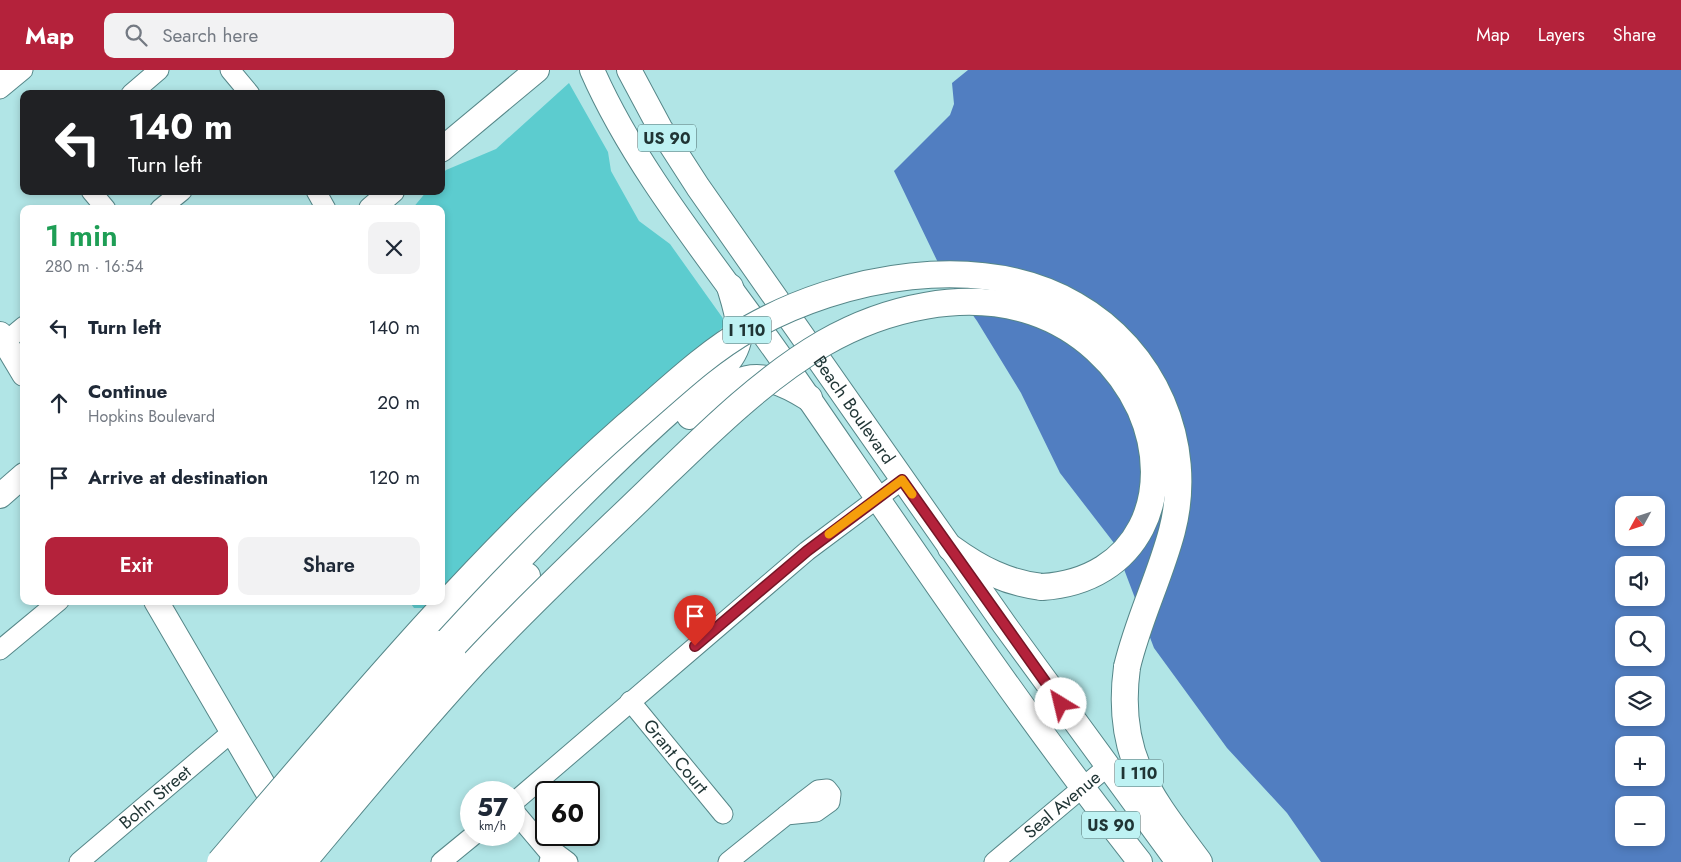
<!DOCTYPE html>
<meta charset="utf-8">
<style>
:root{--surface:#fff;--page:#f2f2f3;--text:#1f2937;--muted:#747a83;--accent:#b4223b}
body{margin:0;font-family:Jost,sans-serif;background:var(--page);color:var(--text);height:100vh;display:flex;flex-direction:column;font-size:19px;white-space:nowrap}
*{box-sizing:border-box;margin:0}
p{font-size:16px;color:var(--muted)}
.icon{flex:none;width:28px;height:28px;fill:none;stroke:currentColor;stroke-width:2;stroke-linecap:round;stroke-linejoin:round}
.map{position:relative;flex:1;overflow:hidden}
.drawer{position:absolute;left:20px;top:135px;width:425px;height:400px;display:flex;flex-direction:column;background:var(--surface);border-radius:10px;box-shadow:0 2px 8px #0003}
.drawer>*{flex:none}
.banner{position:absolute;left:20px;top:20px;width:425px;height:105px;border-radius:10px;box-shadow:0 2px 8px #0003;background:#202124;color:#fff;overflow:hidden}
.needle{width:32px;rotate:230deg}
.controls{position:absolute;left:1615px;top:426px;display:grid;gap:10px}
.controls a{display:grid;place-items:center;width:50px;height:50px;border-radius:10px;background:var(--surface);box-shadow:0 2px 8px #0003;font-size:25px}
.speed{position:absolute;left:460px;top:711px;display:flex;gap:10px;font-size:25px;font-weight:700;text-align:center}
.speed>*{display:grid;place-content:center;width:65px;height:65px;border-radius:50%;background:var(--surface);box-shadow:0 2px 8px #0003;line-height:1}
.speed small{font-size:12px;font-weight:400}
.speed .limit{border:2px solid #111;border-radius:8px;background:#fff;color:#111}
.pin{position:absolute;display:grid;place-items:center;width:42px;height:42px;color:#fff;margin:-51px -21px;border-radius:50% 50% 50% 0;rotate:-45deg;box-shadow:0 0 5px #0007}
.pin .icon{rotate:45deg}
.me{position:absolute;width:55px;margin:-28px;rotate:324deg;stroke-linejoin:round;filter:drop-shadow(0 0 4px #0008)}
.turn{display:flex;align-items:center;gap:18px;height:105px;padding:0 25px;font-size:22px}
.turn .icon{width:65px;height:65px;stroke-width:2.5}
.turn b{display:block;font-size:35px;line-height:42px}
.round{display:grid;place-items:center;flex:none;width:52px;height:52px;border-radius:10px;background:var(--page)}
.summary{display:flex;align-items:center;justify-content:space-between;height:85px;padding:0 25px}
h1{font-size:30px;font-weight:600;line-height:38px;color:#1e9e55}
.button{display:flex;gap:10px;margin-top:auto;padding:10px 25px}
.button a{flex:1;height:58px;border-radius:10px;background:var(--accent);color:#fff;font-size:20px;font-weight:600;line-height:58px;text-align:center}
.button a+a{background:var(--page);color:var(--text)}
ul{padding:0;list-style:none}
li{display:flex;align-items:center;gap:15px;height:75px;padding:0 25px}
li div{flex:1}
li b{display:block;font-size:19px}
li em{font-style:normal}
header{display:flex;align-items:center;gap:30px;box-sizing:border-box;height:70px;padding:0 25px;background:var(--accent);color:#fff}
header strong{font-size:24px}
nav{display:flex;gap:28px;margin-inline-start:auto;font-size:18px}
.search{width:350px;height:45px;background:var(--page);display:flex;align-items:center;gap:12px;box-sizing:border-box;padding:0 18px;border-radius:10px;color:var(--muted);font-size:19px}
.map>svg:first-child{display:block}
.green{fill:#5ccccf}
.water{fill:#517ec1;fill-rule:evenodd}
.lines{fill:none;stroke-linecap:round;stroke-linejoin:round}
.minor-casing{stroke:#568789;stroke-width:21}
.major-casing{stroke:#568789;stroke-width:26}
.highway-casing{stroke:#568789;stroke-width:28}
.minor{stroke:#fff;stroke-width:19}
.major{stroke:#fff;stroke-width:24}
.highway{stroke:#fff;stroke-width:26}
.highway-bridge-casing{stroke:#568789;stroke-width:28;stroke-linecap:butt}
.highway-bridge{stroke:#fff;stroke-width:26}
.route-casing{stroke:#751626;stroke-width:12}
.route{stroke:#b4223b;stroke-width:9}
.slow{stroke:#f59e0b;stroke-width:9}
.labels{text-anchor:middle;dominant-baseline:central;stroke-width:4;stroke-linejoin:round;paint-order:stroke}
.shield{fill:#bef2f3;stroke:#4f6d6d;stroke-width:1}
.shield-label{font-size:16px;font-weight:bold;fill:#1f3434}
.street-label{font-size:18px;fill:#1f3434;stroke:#bef2f3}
</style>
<header>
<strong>Map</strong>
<div class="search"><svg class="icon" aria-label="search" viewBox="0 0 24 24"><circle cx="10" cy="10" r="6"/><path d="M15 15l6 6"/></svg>Search here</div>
<nav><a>Map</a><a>Layers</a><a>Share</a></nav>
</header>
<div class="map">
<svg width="1681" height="792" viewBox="0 0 1681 792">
<rect width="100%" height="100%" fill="#b1e5e6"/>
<g class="green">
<path d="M569,13L608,82L611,101L639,151L670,174L727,254L642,326L505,453L477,481L441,524V139H412L427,121H441V105L446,100L496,79Z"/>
<path d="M409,531H434L428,538H414Z"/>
</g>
<path class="water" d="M968,0H1681V792H1321L1287,743L1227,678L1154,578L1114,473L1060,403L1021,323L977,251L943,203L894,101L950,45L954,34L952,13ZM1624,435H1656V468H1624ZM1624,495H1656V528H1624ZM1624,555H1656V588H1624ZM1624,615H1656V648H1624ZM1624,675H1656V708H1624ZM1624,735H1656V768H1624Z"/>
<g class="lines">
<g class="minor-casing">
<g id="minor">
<path d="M230,0L250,24"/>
<path d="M0,1L1,0"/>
<path d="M0,19L23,0"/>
<path d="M131,24L159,0"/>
<path d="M91,121L106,139"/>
<path d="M316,121L326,139"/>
<path d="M160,139L182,121"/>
<path d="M0,276L24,256"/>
<path d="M0,580L59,531"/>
<path id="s1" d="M630,631L723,744"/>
<path d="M514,732L807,481L902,410"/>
<path d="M514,741L551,785"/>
<path id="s2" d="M79,792L232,662"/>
<path d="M441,792L474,765"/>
<path d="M549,792L551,785L556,783L568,792"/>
<path d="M728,792L805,730L818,720L827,719L831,724L830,732L816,742L786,745"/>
<path id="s3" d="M994,792L1107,697"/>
</g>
</g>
<g class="major-casing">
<g id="major">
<path d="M592,0C637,103 719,199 783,291C900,460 1013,631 1140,792"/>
<path id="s4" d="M629,0L660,58L698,117L1004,554L1178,792"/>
<path d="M441,80L537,0"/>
<path d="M371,139L392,121"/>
<path d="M0,264L24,304"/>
<path d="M0,426L24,405"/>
<path d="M156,531L281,745"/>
</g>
</g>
<g class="highway-casing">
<g id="highway">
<path d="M690,346C737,307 753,293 809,328"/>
<path d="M951,478C980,499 1007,513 1042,517"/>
<path d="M439,574C531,476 623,376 728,291C747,267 738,243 730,217"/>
<path d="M453,587L527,506"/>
<path d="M1127,597C1115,685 1149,725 1199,792"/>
</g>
</g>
<use href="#minor" class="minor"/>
<use href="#major" class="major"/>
<use href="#highway" class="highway"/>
<g class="highway-bridge-casing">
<g id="highway-bridge">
<path d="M220,792C349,641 477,487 626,356C666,322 704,284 750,258C842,206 979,180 1075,235C1154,280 1195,373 1172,461C1160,507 1138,550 1127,597"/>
<path d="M248,792L439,574"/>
<path d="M276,792L453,587"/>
<path d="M303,792C359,725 415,657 475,592C530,533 590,477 648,421C701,370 760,310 824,273C885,238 965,219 1033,242C1080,258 1119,294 1140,339C1177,423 1139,511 1042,517"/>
</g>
</g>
<use href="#highway-bridge" class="highway-bridge"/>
</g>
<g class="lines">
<g class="route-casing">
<path id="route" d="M695,576L807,481L902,410L1061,634"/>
</g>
<use href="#route" class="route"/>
<path class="slow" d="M829,464L902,410L912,424"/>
</g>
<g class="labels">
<g class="shield">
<rect x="638" y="54.5" width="58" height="27" rx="4"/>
<rect x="723" y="246.5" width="48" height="27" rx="4"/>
<rect x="1115" y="689.5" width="48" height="27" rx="4"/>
<rect x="1082" y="741.5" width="58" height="27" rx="4"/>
</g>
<g class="shield-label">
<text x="667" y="68">US 90</text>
<text x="747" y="260">I 110</text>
<text x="1139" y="703">I 110</text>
<text x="1111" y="755">US 90</text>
</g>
<g class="street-label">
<text stroke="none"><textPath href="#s4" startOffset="408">Beach Boulevard</textPath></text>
<text stroke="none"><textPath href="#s1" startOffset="72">Grant Court</textPath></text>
<text stroke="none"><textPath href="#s2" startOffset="100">Bohn Street</textPath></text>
<text stroke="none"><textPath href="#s3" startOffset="89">Seal Avenue</textPath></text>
</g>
</g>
</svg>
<div class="controls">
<a><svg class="needle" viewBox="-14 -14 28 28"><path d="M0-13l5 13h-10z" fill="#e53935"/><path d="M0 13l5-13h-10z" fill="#747a83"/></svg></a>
<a><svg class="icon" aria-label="sound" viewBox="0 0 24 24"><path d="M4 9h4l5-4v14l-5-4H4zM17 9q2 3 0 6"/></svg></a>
<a><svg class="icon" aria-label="search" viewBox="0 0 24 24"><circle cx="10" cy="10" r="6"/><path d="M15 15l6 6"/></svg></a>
<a><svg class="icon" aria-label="layers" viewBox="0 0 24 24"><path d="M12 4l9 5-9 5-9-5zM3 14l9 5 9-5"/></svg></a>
<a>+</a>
<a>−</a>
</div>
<div class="speed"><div>57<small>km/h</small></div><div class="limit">60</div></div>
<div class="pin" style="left:695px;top:576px;background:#d93025"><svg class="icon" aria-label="arrive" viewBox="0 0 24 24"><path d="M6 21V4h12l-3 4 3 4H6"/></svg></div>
<svg class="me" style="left:1061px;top:634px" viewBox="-20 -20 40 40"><circle r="19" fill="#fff"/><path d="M0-13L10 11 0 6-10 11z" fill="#b4223b"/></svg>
<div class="banner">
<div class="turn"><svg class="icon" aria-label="left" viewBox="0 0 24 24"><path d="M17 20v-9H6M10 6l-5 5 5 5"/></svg><div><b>140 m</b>Turn left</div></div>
</div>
<section class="drawer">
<div class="summary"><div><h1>1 min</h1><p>280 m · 16:54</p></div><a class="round"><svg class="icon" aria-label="close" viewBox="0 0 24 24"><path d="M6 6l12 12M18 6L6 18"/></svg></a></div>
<ul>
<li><svg class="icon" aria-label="left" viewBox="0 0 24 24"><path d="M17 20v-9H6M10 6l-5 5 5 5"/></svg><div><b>Turn left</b></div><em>140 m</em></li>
<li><svg class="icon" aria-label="ahead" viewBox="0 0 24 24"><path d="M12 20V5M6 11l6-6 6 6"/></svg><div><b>Continue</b><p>Hopkins Boulevard</p></div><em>20 m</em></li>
<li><svg class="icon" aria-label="arrive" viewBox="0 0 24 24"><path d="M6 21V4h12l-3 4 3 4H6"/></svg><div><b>Arrive at destination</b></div><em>120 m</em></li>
</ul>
<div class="button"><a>Exit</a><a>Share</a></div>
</section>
</div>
